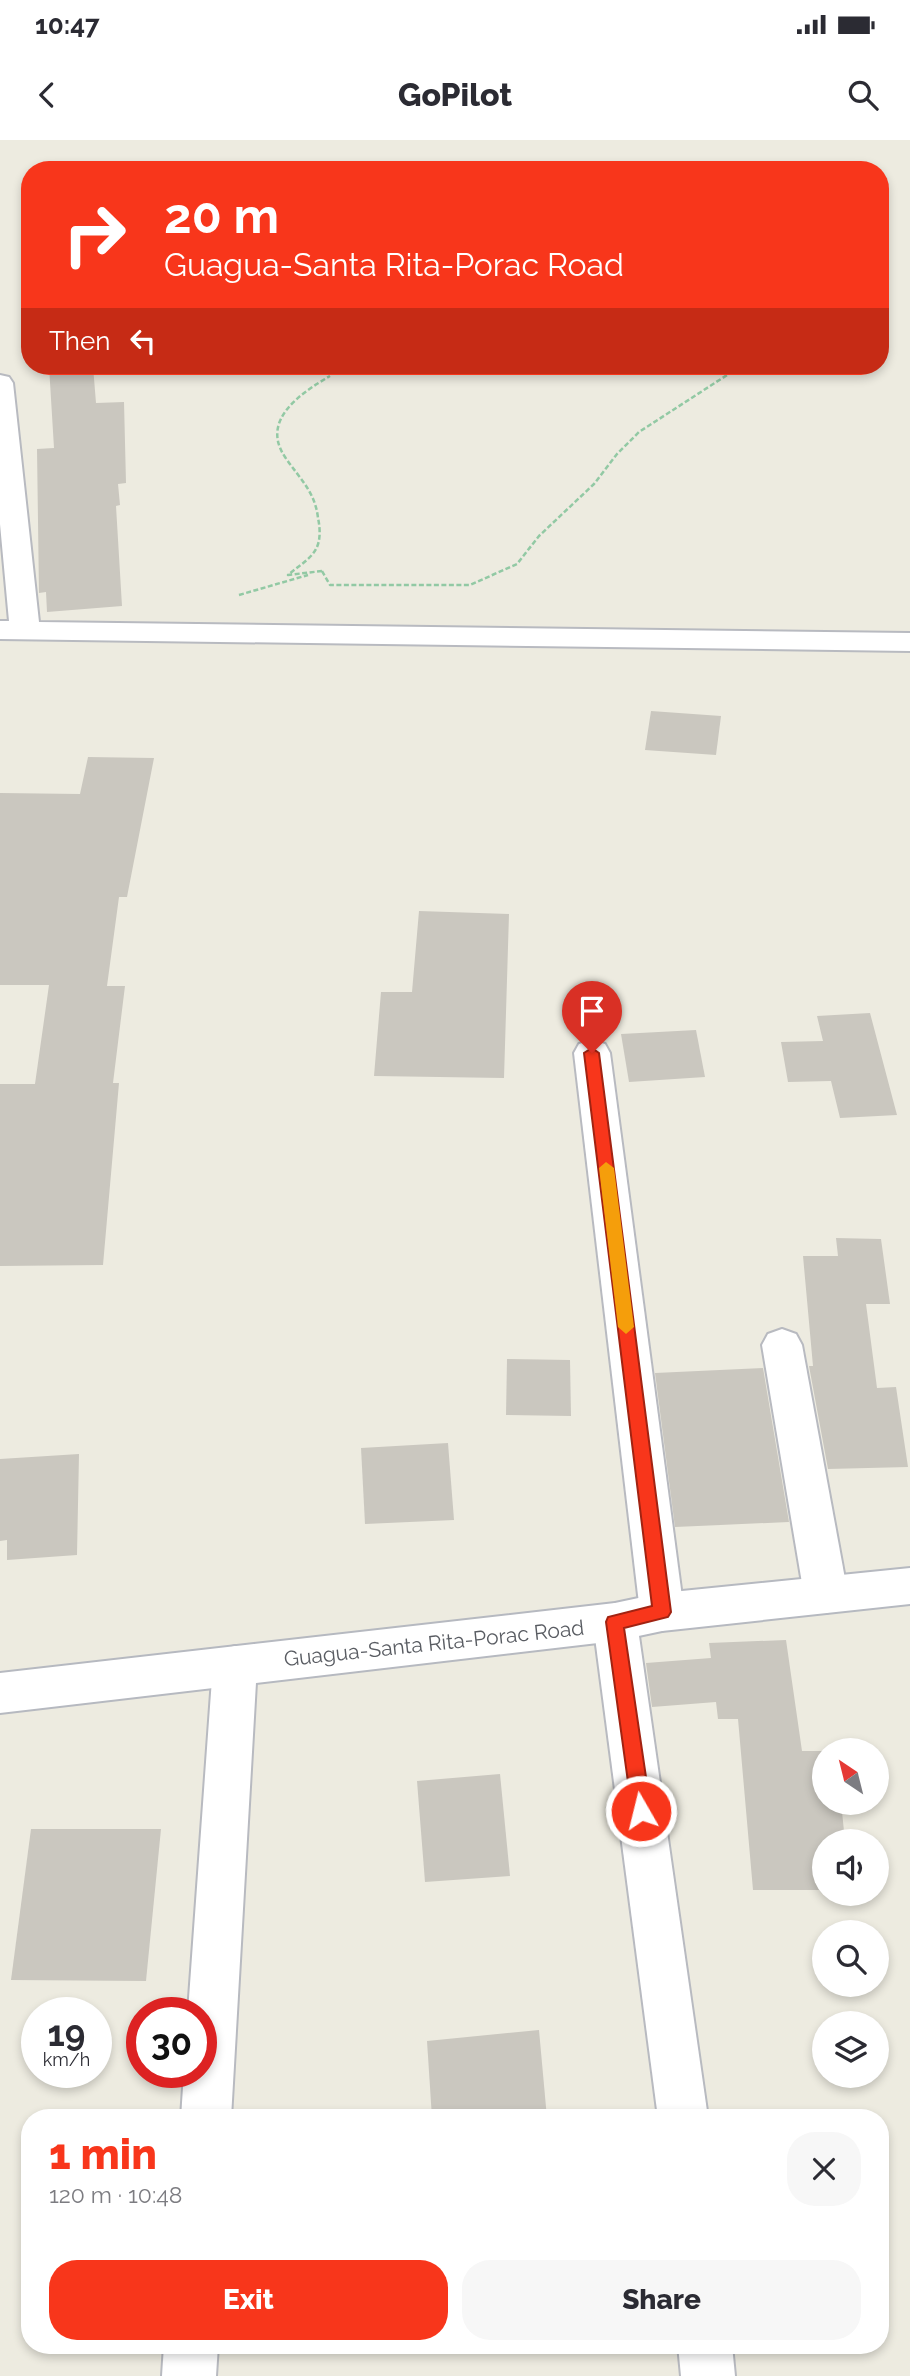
<!DOCTYPE html>
<meta charset="utf-8">
<style>
:root{--surface:#fff;--page:#f7f7f7;--text:#2b2b33;--muted:#7c7c81;--accent:#f8361b}
body{margin:0;font-family:Raleway,sans-serif;background:var(--page);color:var(--text);height:100vh;display:flex;flex-direction:column;font-size:26px;white-space:nowrap}
*{box-sizing:border-box;margin:0}
p{font-size:23px;color:var(--muted)}
.icon{flex:none;width:38px;height:38px;fill:none;stroke:currentColor;stroke-width:2;stroke-linecap:round;stroke-linejoin:round}
.map{position:relative;flex:1;overflow:hidden}
.side{position:absolute;left:21px;top:1969px;width:868px;height:245px;display:flex;flex-direction:column;background:var(--surface);border-radius:28px;box-shadow:0 4px 10px #0003}
.side>*{flex:none}
.hud{position:absolute;left:21px;top:21px;width:868px;height:214px;border-radius:28px;box-shadow:0 4px 10px #0003;background:#f8361b;color:#fff;overflow:hidden}
.needle{width:46px;rotate:325deg}
.tools{position:absolute;left:812px;top:1598px;display:grid;gap:14px}
.tools a{display:grid;place-items:center;width:77px;height:77px;border-radius:50%;background:var(--surface);box-shadow:0 4px 10px #0003;font-size:35px}
.speed{position:absolute;left:21px;top:1857px;display:flex;gap:14px;font-size:35px;font-weight:700;text-align:center}
.speed>*{display:grid;place-content:center;width:91px;height:91px;border-radius:50%;background:var(--surface);box-shadow:0 4px 10px #0003;line-height:1}
.speed small{font-size:18px;font-weight:400}
.speed .limit{border:10px solid #d22;background:#fff;color:#111}
.pin{position:absolute;display:grid;place-items:center;width:60px;height:60px;color:#fff;margin:-72px -30px;border-radius:50% 50% 50% 0;rotate:-45deg;box-shadow:0 0 7px #0007}
.pin .icon{rotate:45deg}
.me{position:absolute;width:77px;margin:-38px;rotate:352deg;stroke-linejoin:round;filter:drop-shadow(0 0 5px #0008)}
.turn{display:flex;align-items:center;gap:24px;height:147px;padding:0 28px;font-size:32px}
.turn .icon{width:91px;height:91px;stroke-width:2.5}
.turn b{display:block;font-size:49px;line-height:60px}
.then{display:flex;align-items:center;height:66px;padding:0 28px;background:#0003;gap:14px;font-size:26px}
.round{display:grid;place-items:center;flex:none;width:74px;height:74px;border-radius:28px;background:var(--page)}
.overview{display:flex;align-items:center;justify-content:space-between;height:119px;padding:0 28px}
h1{font-size:42px;font-weight:800;line-height:52px;color:var(--accent)}
.action{display:flex;gap:14px;margin-top:auto;padding:14px 28px}
.action a{flex:1;height:80px;border-radius:28px;background:var(--accent);color:#fff;font-size:28px;font-weight:800;line-height:80px;text-align:center}
.action a+a{background:var(--page);color:var(--text)}
.status{display:flex;justify-content:space-between;align-items:center;height:49px;padding:0 35px;background:var(--surface);direction:ltr}
.status svg{height:19px;fill:currentColor}
header{display:flex;justify-content:space-between;align-items:center;height:91px;padding:0 28px;background:var(--surface);font-size:32px;font-weight:800}
.map>svg:first-child{display:block}
.building{fill:#cac7bf}
.lines{fill:none;stroke-linecap:round;stroke-linejoin:round}
.street-casing{stroke:#b8bac0;stroke-width:4}
.secondary-casing{stroke:#b6b9c0;stroke-width:4}
.path{stroke:#92c9a4;stroke-width:2.5;stroke-dasharray:5 2.5;stroke-linecap:butt}
.street{fill:#fff;fill-rule:evenodd}
.secondary{fill:#fff;fill-rule:evenodd}
.route{fill:#f8361b;stroke:#a12312;stroke-width:2}
.slow{fill:#f59e0b}
.labels{text-anchor:middle;dominant-baseline:central;stroke-width:5;stroke-linejoin:round;paint-order:stroke}
.street-label{font-size:21px;fill:#595c62;stroke:#fff}
</style>
<div class="status"><b>10:47</b><svg viewBox="0 0 49 12"><path d="M0 12V9h3v3zM5 12V6h3v6zM10 12V3h3v9zM15 12V0h3v12zM26 1h20v11H26zM47 4h2v5h-2z"/></svg></div>
<header><svg class="icon" aria-label="back" viewBox="0 0 24 24"><path d="M15 5l-7 7 7 7"/></svg>GoPilot<svg class="icon" aria-label="search" viewBox="0 0 24 24"><circle cx="10" cy="10" r="6"/><path d="M15 15l6 6"/></svg></header>
<div class="map">
<svg width="910" height="2236" viewBox="0 0 910 2236">
<rect width="100%" height="100%" fill="#edebe0"/>
<g class="building">
<path d="M49,226H93L96,263L124,262L126,343L118,344L120,365L116,366L122,466L47,472L46,452L39,453L37,309L54,308Z"/>
<path d="M651,571L721,576L716,615L645,610Z"/>
<path d="M88,617L154,618L127,757H119L107,846H125L113,943H119L103,1125L0,1126V944H35L49,845H0V653L80,654Z"/>
<path d="M419,771L509,774L504,938L374,936L381,852H412Z"/>
<path d="M870,873L897,975L840,978L831,941L788,942L781,902L823,901L817,876Z"/>
<path d="M696,890L705,937L629,942L621,894Z"/>
<path d="M836,1098L881,1099L890,1164H866L877,1248L896,1247L908,1327L828,1329L809,1226H813L803,1116H838Z"/>
<path d="M507,1219L570,1220L571,1276L506,1275Z"/>
<path d="M763,1228L789,1382L675,1387L655,1233Z"/>
<path d="M448,1303L454,1380L365,1384L361,1308Z"/>
<path d="M79,1314L77,1415L7,1420V1400L0,1401V1319Z"/>
<path d="M786,1500L802,1611H824V1662H841L845,1701H824V1750H753L738,1579H718L716,1562L652,1567L646,1523L711,1518L709,1503Z"/>
<path d="M500,1634L510,1736L425,1742L417,1641Z"/>
<path d="M31,1689H161L146,1841L11,1840Z"/>
<path d="M539,1890L547,1978H432L427,1901Z"/>
</g>
<g class="lines">
<g class="street-casing">
<g id="street">
<path d="M0,235L9,237L13,243L39,482L910,493V511L0,499V481H9L0,384Z"/>
<path d="M592,900L605,904L610,913L684,1472L677,1485L662,1491L647,1485L640,1472L574,913L579,904Z"/>
<path d="M782,1189L796,1194L802,1205L848,1455L841,1468L826,1473L811,1468L804,1455L762,1205L768,1194Z"/>
<path d="M615,1463L630,1469L637,1482L708,1978H658L593,1482L600,1469Z"/>
<path d="M235,1506L251,1511L257,1525L231,1978H181L184,1932H201V1872H188L213,1525L219,1511Z"/>
<path d="M164,2205H218L216,2236H162Z"/>
<path d="M678,2205H732L735,2236H681Z"/>
</g>
</g>
<g class="secondary-casing">
<path id="secondary" d="M910,1428V1464L662,1491L615,1501L0,1573V1533L615,1463L662,1453Z"/>
</g>
<g class="path">
<path d="M322,431L330,445H470L517,424L539,396L594,344L617,314L639,292L741,226"/>
<path d="M322,431L288,435C297,427 310,420 316,409C321,400 320,387 318,378C315,351 299,338 285,317C260,280 301,253 330,236"/>
<path d="M239,455L308,435"/>
</g>
<use href="#street" class="street"/>
<use href="#secondary" class="secondary"/>
</g>
<path class="route" d="M592,908L599,913L671,1472L668,1477L624,1488L651,1671L648,1677L641,1680L634,1677L632,1671L606,1482L608,1477L652,1466L584,913Z"/>
<path class="slow" d="M606,1022L614,1028L634,1187L626,1194L618,1187L599,1028Z"/>
<g class="labels">
<g class="street-label">
<text transform="translate(434 1503) rotate(-6)">Guagua-Santa Rita-Porac Road</text>
</g>
</g>
</svg>
<div class="tools">
<a><svg class="needle" viewBox="-14 -14 28 28"><path d="M0-13l5 13h-10z" fill="#e53935"/><path d="M0 13l5-13h-10z" fill="#7c7c81"/></svg></a>
<a><svg class="icon" aria-label="sound" viewBox="0 0 24 24"><path d="M4 9h4l5-4v14l-5-4H4zM17 9q2 3 0 6"/></svg></a>
<a><svg class="icon" aria-label="search" viewBox="0 0 24 24"><circle cx="10" cy="10" r="6"/><path d="M15 15l6 6"/></svg></a>
<a><svg class="icon" aria-label="layers" viewBox="0 0 24 24"><path d="M12 4l9 5-9 5-9-5zM3 14l9 5 9-5"/></svg></a>
</div>
<div class="speed"><div>19<small>km/h</small></div><div class="limit">30</div></div>
<div class="pin" style="left:592px;top:913px;background:#d93025"><svg class="icon" aria-label="arrive" viewBox="0 0 24 24"><path d="M6 21V4h12l-3 4 3 4H6"/></svg></div>
<svg class="me" style="left:641px;top:1671px" viewBox="-20 -20 40 40"><circle r="17" fill="#f8361b" stroke="#fff" stroke-width="3"/><path d="M0-11L8 9 0 5-8 9z" fill="#fff"/></svg>
<div class="hud">
<div class="turn"><svg class="icon" aria-label="right" viewBox="0 0 24 24"><path d="M7 20v-9h11M14 6l5 5-5 5"/></svg><div><b>20 m</b>Guagua-Santa Rita-Porac Road</div></div>
<div class="then">Then<svg class="icon" aria-label="left" viewBox="0 0 24 24"><path d="M17 20v-9H6M10 6l-5 5 5 5"/></svg></div>
</div>
<section class="side">
<div class="overview"><div><h1>1 min</h1><p>120 m · 10:48</p></div><a class="round"><svg class="icon" aria-label="close" viewBox="0 0 24 24"><path d="M6 6l12 12M18 6L6 18"/></svg></a></div>
<div class="action"><a>Exit</a><a>Share</a></div>
</section>
</div>
